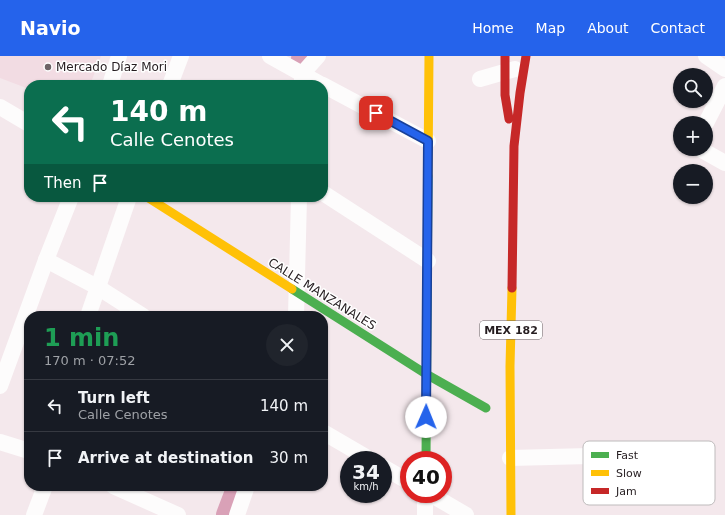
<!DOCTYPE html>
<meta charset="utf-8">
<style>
:root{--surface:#171b24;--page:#20242c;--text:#f1f3f6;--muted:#9ea1a6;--line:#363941;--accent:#2563eb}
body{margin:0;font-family:"DejaVu Sans",sans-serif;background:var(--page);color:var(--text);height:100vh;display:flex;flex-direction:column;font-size:15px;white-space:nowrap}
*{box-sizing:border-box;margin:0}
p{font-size:13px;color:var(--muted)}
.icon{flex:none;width:22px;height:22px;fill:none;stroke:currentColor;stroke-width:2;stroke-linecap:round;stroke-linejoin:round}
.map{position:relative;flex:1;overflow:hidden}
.details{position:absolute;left:24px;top:255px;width:304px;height:180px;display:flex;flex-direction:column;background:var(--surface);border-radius:16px;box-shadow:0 1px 3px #0004}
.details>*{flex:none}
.hud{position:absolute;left:24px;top:24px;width:304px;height:122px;border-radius:16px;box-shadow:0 1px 3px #0004;background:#0b6e4f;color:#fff;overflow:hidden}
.buttons{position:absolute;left:673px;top:12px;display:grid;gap:8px}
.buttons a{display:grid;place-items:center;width:40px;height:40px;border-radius:50%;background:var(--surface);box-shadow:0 1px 3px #0004;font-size:20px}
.speed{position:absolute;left:340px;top:395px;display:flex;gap:8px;font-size:20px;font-weight:700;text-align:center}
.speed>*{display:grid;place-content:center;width:52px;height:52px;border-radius:50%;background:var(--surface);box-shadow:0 1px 3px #0004;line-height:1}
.speed small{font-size:10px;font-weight:400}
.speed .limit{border:6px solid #d22;background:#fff;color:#111}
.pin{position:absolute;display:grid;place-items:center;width:34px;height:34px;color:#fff;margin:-17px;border-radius:8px;box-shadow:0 2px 6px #0006}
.me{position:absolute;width:44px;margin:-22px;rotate:1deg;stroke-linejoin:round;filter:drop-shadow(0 0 3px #0008)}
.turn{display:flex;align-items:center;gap:14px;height:84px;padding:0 20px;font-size:18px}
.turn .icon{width:52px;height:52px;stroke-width:2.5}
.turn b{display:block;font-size:28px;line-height:34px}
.then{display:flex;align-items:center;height:38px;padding:0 20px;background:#0003;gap:8px;font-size:15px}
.round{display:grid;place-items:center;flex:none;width:42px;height:42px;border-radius:21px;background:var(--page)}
.headline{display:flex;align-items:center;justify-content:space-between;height:68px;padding:0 20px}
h1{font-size:24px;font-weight:600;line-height:30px;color:#1e9e55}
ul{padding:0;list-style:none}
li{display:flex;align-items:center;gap:12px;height:52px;padding:0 20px;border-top:1px solid var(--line)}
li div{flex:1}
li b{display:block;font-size:15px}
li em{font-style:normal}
header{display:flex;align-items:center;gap:24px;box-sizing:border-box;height:56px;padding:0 20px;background:var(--accent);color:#fff}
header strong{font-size:19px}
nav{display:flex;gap:22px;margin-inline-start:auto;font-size:14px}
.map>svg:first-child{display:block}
.built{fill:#f2dce3}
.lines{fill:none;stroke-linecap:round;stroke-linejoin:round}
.river{stroke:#d9a1b7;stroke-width:24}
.street{stroke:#fdfcfc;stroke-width:16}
.fast{stroke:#4caf50;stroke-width:9}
.slow{stroke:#ffc107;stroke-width:9}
.jam{stroke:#c62828;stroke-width:9}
.route-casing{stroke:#184099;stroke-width:10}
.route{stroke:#2563eb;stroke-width:7}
.poi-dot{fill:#6d6467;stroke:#fff;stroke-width:1.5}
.labels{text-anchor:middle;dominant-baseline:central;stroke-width:3;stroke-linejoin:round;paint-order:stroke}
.shield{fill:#fff;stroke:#666163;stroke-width:1}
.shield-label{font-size:11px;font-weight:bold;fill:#251d20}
.poi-label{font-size:12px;fill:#251d20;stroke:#fff;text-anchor:start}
.street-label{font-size:12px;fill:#251d20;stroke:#fff}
.key{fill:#fff;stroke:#bebbbc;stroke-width:1}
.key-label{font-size:11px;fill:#251d20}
</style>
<header>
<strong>Navio</strong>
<nav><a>Home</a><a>Map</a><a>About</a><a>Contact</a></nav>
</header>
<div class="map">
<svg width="725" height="459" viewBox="0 0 725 459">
<rect width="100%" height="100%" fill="#f4e8ec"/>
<path class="built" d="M0,0H101L90,29H29V33L0,22Z"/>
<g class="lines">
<g class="river">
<path d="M303,3L306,0"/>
<path d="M228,459L239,430"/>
</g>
<g class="street">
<path d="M270,0L322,29"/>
<path d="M706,0L725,13"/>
<path d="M480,23L515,13"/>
<path d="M110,29L119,0"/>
<path d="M170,29L181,0"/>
<path d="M302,29V18L318,0"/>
<path d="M323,29L428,85"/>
<path d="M0,51L29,68"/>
<path d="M706,67L725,30"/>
<path d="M700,93L725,107"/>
<path d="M323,137L428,205"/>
<path d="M46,204L99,232L143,260"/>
<path d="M88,260L129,141"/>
<path d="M296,260L299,141"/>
<path d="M0,330L46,204L71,141"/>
<path d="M323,376L371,404"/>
<path d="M0,386L29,395"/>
<path d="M510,402L669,398"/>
<path d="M383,411L409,426"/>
<path d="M113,430L178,459"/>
<path d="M425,438V459"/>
<path d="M430,438L466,459"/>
<path d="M34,459L45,430"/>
<path d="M237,459L247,430"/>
</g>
<g class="fast">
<path d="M292,233L426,318L486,352"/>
<path d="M426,404L428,120"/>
</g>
<g class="slow">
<path d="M428,120L429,0"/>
<path d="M147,141L292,233"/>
<path d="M511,459L510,310L512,232"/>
</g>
<g class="jam">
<path d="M505,0V39L509,63"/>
<path d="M512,232L514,90L520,37L526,0"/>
</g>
</g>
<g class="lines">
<g class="route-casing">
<path id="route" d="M376,57L428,85L426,361"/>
</g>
<use href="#route" class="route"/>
</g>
<circle class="poi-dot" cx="48" cy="11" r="4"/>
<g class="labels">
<rect class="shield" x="480" y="265" width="62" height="18" rx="3"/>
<g class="shield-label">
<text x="511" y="274">MEX 182</text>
</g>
<g class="poi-label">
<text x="56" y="11">Mercado Díaz Mori</text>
</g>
<g class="street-label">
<text transform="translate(322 238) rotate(32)">CALLE MANZANALES</text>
</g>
</g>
<rect x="583" y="385" width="132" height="64" rx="6" class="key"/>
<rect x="591" y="396" width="18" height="6" fill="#4caf50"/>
<rect x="591" y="414" width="18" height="6" fill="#ffc107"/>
<rect x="591" y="432" width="18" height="6" fill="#c62828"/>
<g class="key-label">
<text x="616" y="403">Fast</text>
<text x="616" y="421">Slow</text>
<text x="616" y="439">Jam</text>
</g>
</svg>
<div class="buttons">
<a><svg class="icon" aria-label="search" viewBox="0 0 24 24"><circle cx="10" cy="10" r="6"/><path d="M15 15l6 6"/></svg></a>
<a>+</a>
<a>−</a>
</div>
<div class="speed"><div>34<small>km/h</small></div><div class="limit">40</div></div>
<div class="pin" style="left:376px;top:57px;background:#d93025"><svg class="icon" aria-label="arrive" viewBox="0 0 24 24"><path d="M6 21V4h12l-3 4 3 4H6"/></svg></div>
<svg class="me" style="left:426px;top:361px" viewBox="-20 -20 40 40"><circle r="19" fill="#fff"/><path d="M0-13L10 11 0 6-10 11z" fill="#2563eb"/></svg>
<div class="hud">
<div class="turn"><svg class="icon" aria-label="left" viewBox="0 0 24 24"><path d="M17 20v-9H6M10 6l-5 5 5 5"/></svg><div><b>140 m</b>Calle Cenotes</div></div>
<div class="then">Then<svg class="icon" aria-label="arrive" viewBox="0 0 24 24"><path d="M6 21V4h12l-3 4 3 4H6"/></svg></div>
</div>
<section class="details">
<div class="headline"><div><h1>1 min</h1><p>170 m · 07:52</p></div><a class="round"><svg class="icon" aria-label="close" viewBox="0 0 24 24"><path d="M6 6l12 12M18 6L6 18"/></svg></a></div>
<ul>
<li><svg class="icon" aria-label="left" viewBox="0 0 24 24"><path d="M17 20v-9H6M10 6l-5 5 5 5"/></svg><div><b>Turn left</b><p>Calle Cenotes</p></div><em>140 m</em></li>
<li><svg class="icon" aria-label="arrive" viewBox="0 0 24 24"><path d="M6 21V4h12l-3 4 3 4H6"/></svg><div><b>Arrive at destination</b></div><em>30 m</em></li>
</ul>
</section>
</div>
